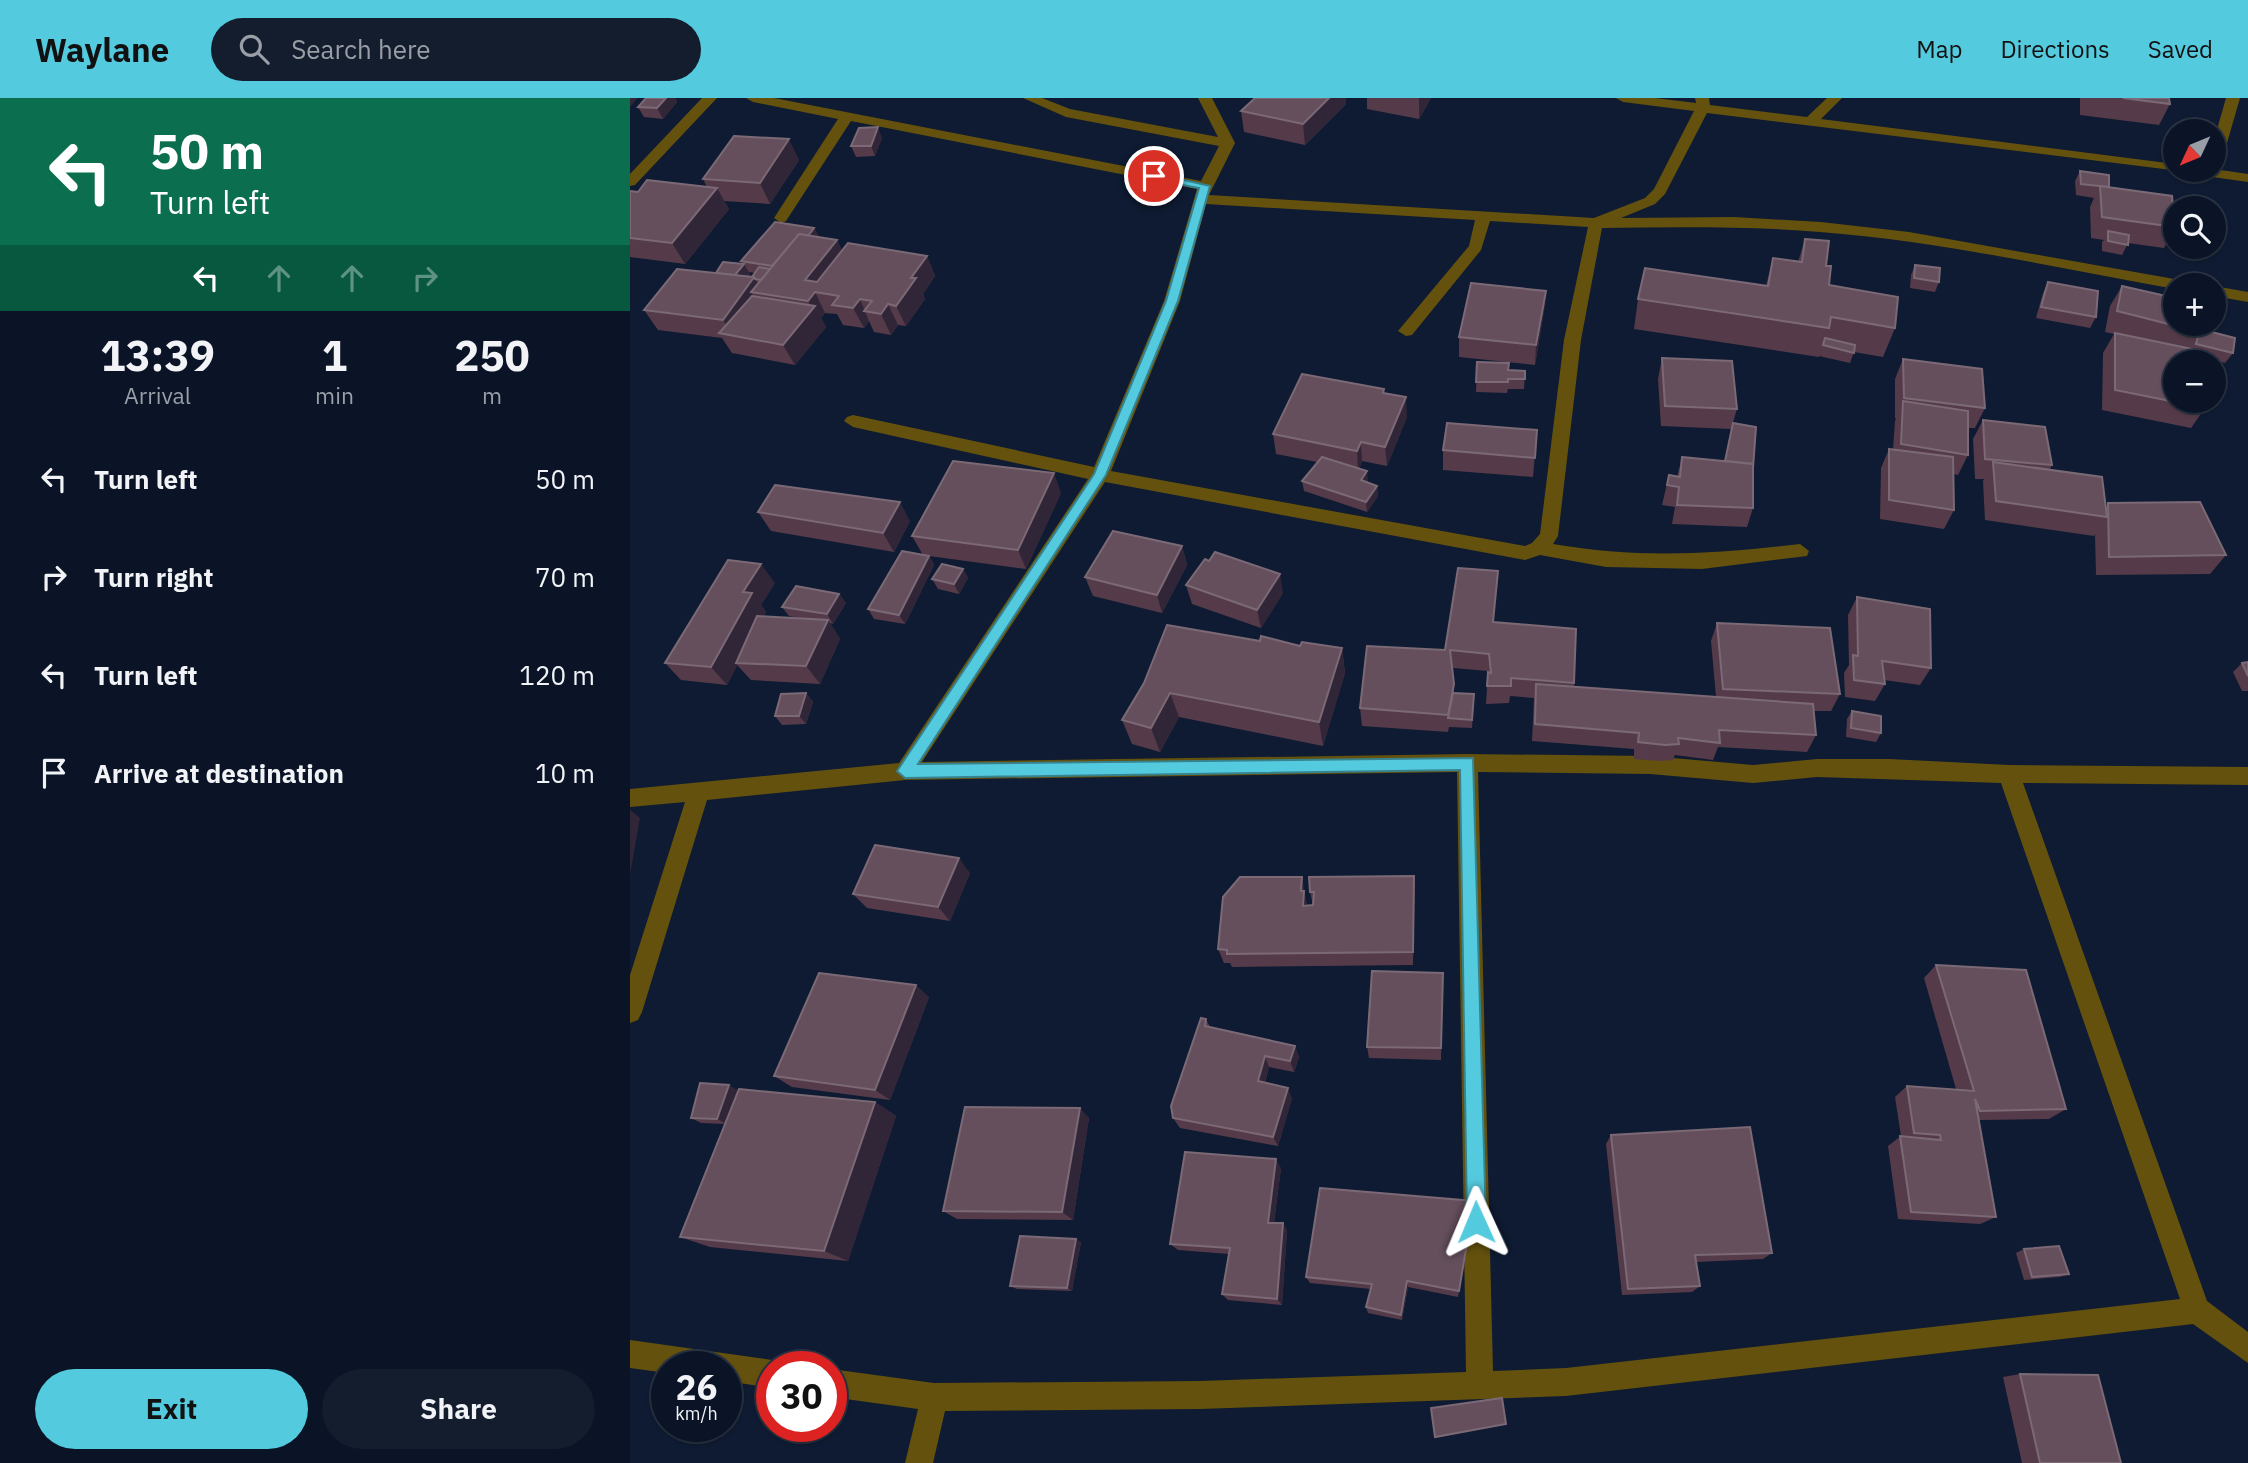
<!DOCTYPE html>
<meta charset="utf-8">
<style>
:root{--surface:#0a1426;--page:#131d2e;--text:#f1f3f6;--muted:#999ea7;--line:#2a3343;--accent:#54cade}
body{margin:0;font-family:"IBM Plex Sans",sans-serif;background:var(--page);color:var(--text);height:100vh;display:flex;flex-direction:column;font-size:26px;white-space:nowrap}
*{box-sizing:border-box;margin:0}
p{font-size:23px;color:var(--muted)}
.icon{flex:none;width:38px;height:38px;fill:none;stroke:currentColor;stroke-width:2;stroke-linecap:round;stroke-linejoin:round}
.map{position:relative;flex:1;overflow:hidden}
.side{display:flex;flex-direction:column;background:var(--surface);width:630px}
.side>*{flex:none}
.banner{background:#0b6e4f;color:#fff;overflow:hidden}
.needle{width:46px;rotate:226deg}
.buttons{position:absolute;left:1533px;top:21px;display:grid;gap:14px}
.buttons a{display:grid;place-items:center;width:63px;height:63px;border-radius:50%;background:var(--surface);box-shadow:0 2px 5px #0004,0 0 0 2px var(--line);font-size:35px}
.speed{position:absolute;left:21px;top:1253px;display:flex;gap:14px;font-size:35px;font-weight:700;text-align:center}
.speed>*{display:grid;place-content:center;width:91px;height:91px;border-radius:50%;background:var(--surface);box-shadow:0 2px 5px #0004,0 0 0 2px var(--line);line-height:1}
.speed small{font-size:18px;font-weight:400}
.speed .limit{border:10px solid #d22;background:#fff;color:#111}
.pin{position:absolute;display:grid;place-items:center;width:60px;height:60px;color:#fff;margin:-30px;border:4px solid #fff;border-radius:50%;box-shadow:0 2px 7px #0007}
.me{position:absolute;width:77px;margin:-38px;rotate:359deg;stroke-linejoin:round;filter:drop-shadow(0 0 5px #0008)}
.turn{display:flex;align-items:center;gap:24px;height:147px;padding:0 35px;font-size:32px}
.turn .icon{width:91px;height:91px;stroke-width:2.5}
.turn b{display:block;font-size:49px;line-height:60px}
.lanes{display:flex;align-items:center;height:66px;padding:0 35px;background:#0003;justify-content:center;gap:35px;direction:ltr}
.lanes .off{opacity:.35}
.eta{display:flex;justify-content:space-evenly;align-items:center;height:119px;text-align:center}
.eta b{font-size:42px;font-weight:700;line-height:49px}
.primary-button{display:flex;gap:14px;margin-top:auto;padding:14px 35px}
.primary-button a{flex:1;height:80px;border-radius:42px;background:var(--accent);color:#111;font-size:28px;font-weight:700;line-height:80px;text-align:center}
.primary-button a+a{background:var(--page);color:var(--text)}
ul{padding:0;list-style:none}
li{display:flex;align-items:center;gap:21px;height:98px;padding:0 35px}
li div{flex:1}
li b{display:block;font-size:26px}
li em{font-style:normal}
header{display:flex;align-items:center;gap:42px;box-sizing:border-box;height:98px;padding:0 35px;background:var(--accent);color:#111}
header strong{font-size:33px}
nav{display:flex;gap:38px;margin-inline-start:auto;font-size:24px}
.search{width:490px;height:63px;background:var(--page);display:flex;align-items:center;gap:18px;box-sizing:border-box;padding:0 24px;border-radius:38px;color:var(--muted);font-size:26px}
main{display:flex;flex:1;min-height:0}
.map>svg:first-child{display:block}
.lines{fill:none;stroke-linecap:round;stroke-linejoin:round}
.minor{fill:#63510d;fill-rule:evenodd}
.wall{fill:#553b4a;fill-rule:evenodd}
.shaded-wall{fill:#312638}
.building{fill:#654f5d;stroke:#7b6976;stroke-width:2}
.route{fill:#54cade;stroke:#378390;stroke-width:2}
</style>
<header>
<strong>Waylane</strong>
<div class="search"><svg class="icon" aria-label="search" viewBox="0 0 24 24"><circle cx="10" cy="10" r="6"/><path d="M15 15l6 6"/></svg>Search here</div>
<nav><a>Map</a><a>Directions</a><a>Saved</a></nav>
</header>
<main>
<section class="side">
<div class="banner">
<div class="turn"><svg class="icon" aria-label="left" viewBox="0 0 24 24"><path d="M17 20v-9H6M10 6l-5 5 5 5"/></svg><div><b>50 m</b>Turn left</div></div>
<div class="lanes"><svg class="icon" aria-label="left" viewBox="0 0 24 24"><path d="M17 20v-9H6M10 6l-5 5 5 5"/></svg><svg class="icon off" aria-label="ahead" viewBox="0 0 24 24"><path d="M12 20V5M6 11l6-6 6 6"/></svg><svg class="icon off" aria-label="ahead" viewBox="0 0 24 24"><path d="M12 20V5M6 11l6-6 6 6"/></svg><svg class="icon off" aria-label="right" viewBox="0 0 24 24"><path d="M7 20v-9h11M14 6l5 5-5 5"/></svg></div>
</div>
<div class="eta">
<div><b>13:39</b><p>Arrival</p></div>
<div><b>1</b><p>min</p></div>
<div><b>250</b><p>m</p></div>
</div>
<ul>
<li><svg class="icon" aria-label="left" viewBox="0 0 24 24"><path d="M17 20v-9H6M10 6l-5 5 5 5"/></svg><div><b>Turn left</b></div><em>50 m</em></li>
<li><svg class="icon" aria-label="right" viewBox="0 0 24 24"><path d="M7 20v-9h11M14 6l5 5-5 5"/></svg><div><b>Turn right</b></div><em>70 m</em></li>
<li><svg class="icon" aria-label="left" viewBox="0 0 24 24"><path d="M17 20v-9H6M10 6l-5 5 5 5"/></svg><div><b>Turn left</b></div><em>120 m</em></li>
<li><svg class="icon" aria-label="arrive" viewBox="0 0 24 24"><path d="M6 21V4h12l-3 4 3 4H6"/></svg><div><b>Arrive at destination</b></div><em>10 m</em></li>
</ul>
<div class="primary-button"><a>Exit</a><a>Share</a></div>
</section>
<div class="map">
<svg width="1618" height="1365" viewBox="0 0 1618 1365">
<rect width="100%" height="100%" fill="#0e1b32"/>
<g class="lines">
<g class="minor">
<path d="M72,0H87L5,87L0,88V76Z"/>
<path d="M116,0H144L571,83L589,48L436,19L393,0H412L440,11L588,39L568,0H582L605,45L579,97L964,120L1015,100L1024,91L1064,13L993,4L986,0H1025L1066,5L1065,0H1079L1080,7L1177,19L1197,0H1212L1191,21L1545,66V72L1550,73L1077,15L1035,96L1025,106L991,120L1104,119L1191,124L1279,134L1550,182L1558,187H1545V191C1428,170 1309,143 1190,134C1117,128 1045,129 972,130L951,242L928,438L923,446C1010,461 1083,456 1170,446L1179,453L1177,458L1072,471L976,469L910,457L895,462L475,384L292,664L837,656L1020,658L1123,667L1187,661H1259L1379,667L1618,669V687L1393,685L1577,1203L1618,1234V1265L1563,1226L936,1298L570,1311L315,1313L303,1365H275L288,1311L201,1299V1271L304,1285L570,1283L836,1274L827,674L275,682L77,702L12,914L8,922L0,925V877L55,704L0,709V691L269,665L458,381L223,329L214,323L217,319L223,317L464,369L534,203L567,91L221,23L156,123L151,125L144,120L208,21L123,4ZM576,106L845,122L839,148L768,233L776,238L782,237L851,152L860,123L958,129L934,242L910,436L902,445L895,448L481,373L550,203ZM848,674L1020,676L1123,685L1187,679L1371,685L1550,1201L936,1270L863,1273Z"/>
<path d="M1596,0H1610L1591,66L1584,70V42Z"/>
<path d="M1584,71L1618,76V84L1561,76L1554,72Z"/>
<path d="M1584,188L1618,194V204L1584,198Z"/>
<path d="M0,1242L142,1262L153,1269H142V1290L96,1283V1269H37V1275L0,1270Z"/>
</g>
</g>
<g class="wall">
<path d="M16,0H45L47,4L33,21L14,19L8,9Z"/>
<path d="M737,0H801L789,21L737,11Z"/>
<path d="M1450,0H1539L1540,6L1529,27L1450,17Z"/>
<path d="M716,6L675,47L614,34L611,13Z"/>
<path d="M252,40L245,58L226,59L221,48Z"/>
<path d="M169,62L140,106L94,103L99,111L55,166L0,159V93L8,94L77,89L73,81Z"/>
<path d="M1450,73L1545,125V130L1534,150L1498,145L1492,157L1472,153V144L1474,142L1461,140L1460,109L1464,100L1446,97L1445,83Z"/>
<path d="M184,130L189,139L207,142L212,153L297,158L305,178L293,196L295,201L276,228L268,227L261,237L244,234L239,223L234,230L213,227L207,216L195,215L191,220L196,229L165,267L102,255L92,240L28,232L14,212L86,175L113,166L111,163ZM119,174L125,175L122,179L118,178L120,176Z"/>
<path d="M1175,141L1196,168L1199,187L1265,230L1253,259L1224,254L1220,265L1189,258V259L1004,231L1008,201L1136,188L1143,160L1168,164Z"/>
<path d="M1285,167L1309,184L1305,194L1280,190L1281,177Z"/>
<path d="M1418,184L1466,219L1460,230L1406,220L1413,195Z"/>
<path d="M1492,188L1570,231L1603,255L1595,265L1572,259L1575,310L1561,330L1472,312L1473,255L1484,236L1475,234L1480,208Z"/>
<path d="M916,193L914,213L905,267L829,259V239Z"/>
<path d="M1032,260L1107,311L1101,331L1031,328L1028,281Z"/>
<path d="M1273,261L1355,310L1345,330H1338V357L1328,377L1323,376L1324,412L1314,431L1250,421L1251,370L1259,351H1263L1265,323L1266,321L1265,320V281Z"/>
<path d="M847,264L878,272L895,273L894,291H878L877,295L846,294Z"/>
<path d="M755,295L777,319L757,368L732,363L729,371L737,373V384L747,388L748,398L737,414L674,393L672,383L687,364L646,356L643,336Z"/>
<path d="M1353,322L1422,367L1420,371L1476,409L1478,405L1596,457L1580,476L1466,477L1465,436L1464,438L1355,422L1353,383L1354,381H1345L1343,341Z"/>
<path d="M1103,325L1123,370V410L1117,429L1042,426L1045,409L1032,407L1039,377L1047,379L1052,359L1095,363Z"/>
<path d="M907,332L903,379L813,372V352Z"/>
<path d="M431,395L396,471L299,458L304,467L275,526L244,521L238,511L293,457L282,438Z"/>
<path d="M128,414L280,423L264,454L141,433Z"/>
<path d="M552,448L557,467L532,515L463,498L455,479Z"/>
<path d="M333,471L338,480L329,496L308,491L302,481Z"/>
<path d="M145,485L131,507L136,514L133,518L176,521L159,518L152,509L209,496L216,505L203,526L200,525L210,541L190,586L121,582L107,567L97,587L51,582L35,565Z"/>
<path d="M556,487L653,495L631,530L562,506Z"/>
<path d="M1227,499L1301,570L1290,587L1254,582L1255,586L1245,603L1215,599L1214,575L1219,567L1218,517Z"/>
<path d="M864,524L944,585V589L1086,599L1081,543L1087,525L1210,596L1201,613H1184L1186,637L1177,654L1088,649L1083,662L1045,657L1043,662L1030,663L1004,661V651L902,643L904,600L880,598L879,605L856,606L858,573L823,570L824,595L844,596L842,630L819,629L818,634L732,628L730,610L815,552Z"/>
<path d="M630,543L670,548L712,550L715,575L693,648L549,619L530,654L502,646L492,622Z"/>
<path d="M1618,564V593H1612L1603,574L1612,565Z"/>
<path d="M176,595L183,604L176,626L152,627L145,618Z"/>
<path d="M1222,613L1251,635L1246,644L1216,639L1217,621Z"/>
<path d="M340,775L320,823L237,810L223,796Z"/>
<path d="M784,778L783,867L602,869L600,865H594L588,851L675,794V798L677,808L683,807L680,794Z"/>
<path d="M1306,867L1436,1011L1419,1021L1349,1022L1366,1119L1350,1126L1268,1121L1258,1048L1271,1038L1265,999L1277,988L1326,991L1294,880Z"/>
<path d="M813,875L811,962L739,960L737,949Z"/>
<path d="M299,899L260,1002L162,989L144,978Z"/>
<path d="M576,921L580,929L665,948L669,959L664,974L639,969L635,985L662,1000L648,1048L550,1030L543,1020Z"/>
<path d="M108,992L245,1004L266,1018L218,1163L80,1149L50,1139L95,1026L71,1025L61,1020Z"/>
<path d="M459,1020L443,1122L327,1121L313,1113Z"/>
<path d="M981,1037L1142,1155L1133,1161L1066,1164L1070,1188L1062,1194L992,1197L976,1046Z"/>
<path d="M651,1070L644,1125H653L657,1133L652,1207L598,1202L592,1196L599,1156L548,1152L540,1146Z"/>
<path d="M844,1103L828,1199L778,1189L772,1222L738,1215L736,1209L741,1191L680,1185L676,1179Z"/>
<path d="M451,1144L442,1193L387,1191L380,1188Z"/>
<path d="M1394,1151L1439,1176L1430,1179L1394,1182L1386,1155Z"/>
<path d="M1390,1276L1491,1365H1392L1373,1279Z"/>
<path d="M801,1310L876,1326L805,1340Z"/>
</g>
<g class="shaded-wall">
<path d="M0,0H8L0,9Z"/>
<path d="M36,0H45L47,4L33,21L27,10Z"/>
<path d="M699,0H716V6L675,47L673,26Z"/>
<path d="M789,0H801L789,21Z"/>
<path d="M248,29L252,40L245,58L241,48Z"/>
<path d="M159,41L169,62L140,106L130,85Z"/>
<path d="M87,90L99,111L55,166L42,145Z"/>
<path d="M184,130L190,141L151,170Z"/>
<path d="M207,142L217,163L185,194L195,215L191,220L196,229L165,267L153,247L182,212L178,203L175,182Z"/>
<path d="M297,158L305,178L293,196L295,201L276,228L266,208L281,180Z"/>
<path d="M114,166L120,176L110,188L104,177Z"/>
<path d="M124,179L134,196L121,194L129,208L102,237L93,222Z"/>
<path d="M916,193L914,213L905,267L906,247Z"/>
<path d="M230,201L239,223L234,230L223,210Z"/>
<path d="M258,206L268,227L261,237L251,216Z"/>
<path d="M776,299L777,319L757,368L755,349Z"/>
<path d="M731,344L732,363L728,373L727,353Z"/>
<path d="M737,373L738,383L732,392L731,382Z"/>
<path d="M424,375L431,395L396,471L388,452Z"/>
<path d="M747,388L748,398L737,414L736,404Z"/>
<path d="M270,404L280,423L264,454L253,435Z"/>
<path d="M552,448L557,467L532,515L527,497Z"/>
<path d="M299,458L304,467L275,526L269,517Z"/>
<path d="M131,466L145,485L131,507L136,514L108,565H106L107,567L97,587L81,569L113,494Z"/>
<path d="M333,471L338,480L329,496L324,486Z"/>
<path d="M650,476L653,495L631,530L627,512Z"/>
<path d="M209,496L216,505L203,526L197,516Z"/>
<path d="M198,522L210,541L190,586L176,568Z"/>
<path d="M712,550L715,575L693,648L689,624Z"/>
<path d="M176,595L183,604L176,626L169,618Z"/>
<path d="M540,595L549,619L530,654L521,630Z"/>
<path d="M0,712L10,720L0,777Z"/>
<path d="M329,760L340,775L320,823L308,809Z"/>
<path d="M784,778L785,792L783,867V854Z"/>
<path d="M672,779L677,807L673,808L671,793Z"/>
<path d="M286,887L299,899L260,1002L245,992Z"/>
<path d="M665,948L669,959L664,974L660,963Z"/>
<path d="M635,958L639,969L632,994L628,983Z"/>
<path d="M99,987L109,993L96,1026L87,1021Z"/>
<path d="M658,990L662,1000L648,1048L643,1039Z"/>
<path d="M245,1004L266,1018L218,1163L194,1153Z"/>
<path d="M450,1010L459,1020L443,1122L432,1114Z"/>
<path d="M646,1061L651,1070L643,1132L638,1125Z"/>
<path d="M653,1125L657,1133L652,1207L647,1201Z"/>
<path d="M446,1141L451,1144L442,1193L437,1190Z"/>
<path d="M777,1183L778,1189L772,1222L771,1217Z"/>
</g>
<g class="building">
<path d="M16,0H36L27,10L8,9Z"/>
<path d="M625,0H699L673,26L611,13Z"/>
<path d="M1493,0H1539L1540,6Z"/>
<path d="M248,29L241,48H221L229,30Z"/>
<path d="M104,38L159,41L130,85L73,81Z"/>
<path d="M1450,73L1479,77V89L1451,86Z"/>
<path d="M17,82L87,90L42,145L0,140V93L8,94Z"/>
<path d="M1470,88L1542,98L1545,129L1472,119Z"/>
<path d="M145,124L184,130L178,138L169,136L142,168L111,163Z"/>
<path d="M1478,133L1499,137L1498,147L1478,143Z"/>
<path d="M169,136L207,142L175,182L187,184L218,145L297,158L281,180H286L266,208L258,206L251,216L234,213L242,203L230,201L223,210L202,207L209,198L185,194L178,203L121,194Z"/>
<path d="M1175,141L1199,143L1196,168H1201L1199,187L1268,199L1265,230L1201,219L1199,230L1008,201L1015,170L1138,188L1143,160L1172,164Z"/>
<path d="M93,164L114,166L105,177L86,175Z"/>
<path d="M1285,167L1310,170L1309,184L1284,180Z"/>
<path d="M129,169L140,171L131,182L125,181L124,179H122Z"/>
<path d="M47,171L124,179L93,222L14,212Z"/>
<path d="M1418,184L1468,193L1466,219L1411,209Z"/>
<path d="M841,185L916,193L906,247L829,239Z"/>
<path d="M1492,188L1545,200V226H1571L1570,234L1487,213Z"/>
<path d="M122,198L185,208L153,247L89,235Z"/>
<path d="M1570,231L1605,240L1603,255L1566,246Z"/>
<path d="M1485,235L1572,253V264H1545V303H1574L1575,310L1485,292Z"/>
<path d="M1195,240L1225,247L1224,255L1193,247Z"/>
<path d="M1032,260L1102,263L1107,311L1035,308Z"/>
<path d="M1273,261L1352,271L1355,310L1274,300Z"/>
<path d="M847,264L879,265L878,272L895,273V281H878V284H846Z"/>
<path d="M672,276L754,291L753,295L776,299L755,349L731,344L727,353L643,336Z"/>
<path d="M1273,303L1338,313V357L1271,346Z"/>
<path d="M1353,322L1415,329L1422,367L1355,361Z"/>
<path d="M817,325L907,332L905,360L813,352Z"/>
<path d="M1103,325L1126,329L1123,370V366L1095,363Z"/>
<path d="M1259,351L1323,359L1324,412L1259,402Z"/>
<path d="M692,359L737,373L731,382L747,388L736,404L672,383Z"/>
<path d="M1052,359L1123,366V410L1047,407L1049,389L1037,387L1039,377L1050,379Z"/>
<path d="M323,363L424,375L388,452L282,438Z"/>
<path d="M1363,364L1472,379L1477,419L1366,403Z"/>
<path d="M145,387L270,404L253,435L128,414Z"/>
<path d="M1570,404L1596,457L1479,459L1478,405Z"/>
<path d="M483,433L552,448L527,497L455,479Z"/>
<path d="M272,453L299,458L269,517L238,511Z"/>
<path d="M585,454L650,476L627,512L556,487L575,461L579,463Z"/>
<path d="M98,462L131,466L113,494L122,495L81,569L35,565Z"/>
<path d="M312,466L333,471L324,486L302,481Z"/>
<path d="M828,470L868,473L863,524L946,531L944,585L881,580V588H857L858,574L861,575L859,556L820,552L824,586L818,617L730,610L737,548L815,552Z"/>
<path d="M166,488L209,496L197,516L152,509Z"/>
<path d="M1227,499L1300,511L1301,570L1252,563L1255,586L1224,582L1223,557L1228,558Z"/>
<path d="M127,518L198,522L176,568L106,565Z"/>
<path d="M1087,525L1200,530L1210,596L1093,591Z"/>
<path d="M537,527L630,543L631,538L670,548L672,544L712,550L689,624L540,595L521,630L492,622L514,585Z"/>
<path d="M1618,564V578L1612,565Z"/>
<path d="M906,586L1183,606L1186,637L1089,632L1090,645L1048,640L1049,646L1035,647L1008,644L1009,635L905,626Z"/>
<path d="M176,595L169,618H145L151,596Z"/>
<path d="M823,595L844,596L842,622L818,620Z"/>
<path d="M1222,613L1251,618V635L1221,630Z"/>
<path d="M245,747L329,760L308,809L223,796Z"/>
<path d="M784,778L783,854L597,856V852L588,851L593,799L610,779H672L671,793H674L673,808L683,807L684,794H680L679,779Z"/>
<path d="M1306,867L1396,872L1436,1011L1350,1013L1345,1001L1366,1119L1281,1114L1270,1038L1311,1042L1310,1037L1284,1035L1277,988L1344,993Z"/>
<path d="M742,873L813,875L811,950L737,949Z"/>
<path d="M189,875L286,887L245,992L144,978Z"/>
<path d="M571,920L576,921L575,928L665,948L660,963L635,958L628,983L658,990L643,1039L543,1020L541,1008Z"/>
<path d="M70,985L99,987L87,1021L61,1020Z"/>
<path d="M109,991L245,1004L194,1153L50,1139Z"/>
<path d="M335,1009L450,1010L432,1114L313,1113Z"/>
<path d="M1120,1029L1142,1155L1065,1157L1070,1188L998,1191L981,1037Z"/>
<path d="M555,1054L646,1061L638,1125H653L647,1201L592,1196L600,1150L540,1146Z"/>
<path d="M690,1090L844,1103L829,1193L777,1183L771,1217L736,1209L742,1186L676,1179Z"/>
<path d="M390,1138L446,1141L437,1190L380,1188Z"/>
<path d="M1429,1148L1439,1176L1402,1179L1394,1151Z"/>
<path d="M1390,1276L1468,1277L1491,1365H1410Z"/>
<path d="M872,1300L876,1326L805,1339L801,1310Z"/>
</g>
<path class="route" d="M524,75L580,88L548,203L476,377L288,666L843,660L856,1124L853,1131L846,1134L840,1131L837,1124L830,672L275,680L267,673L464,376L536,203L569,90L520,81V76Z"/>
</svg>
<div class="buttons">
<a><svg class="needle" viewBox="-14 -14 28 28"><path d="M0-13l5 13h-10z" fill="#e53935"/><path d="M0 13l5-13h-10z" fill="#999ea7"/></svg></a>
<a><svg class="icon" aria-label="search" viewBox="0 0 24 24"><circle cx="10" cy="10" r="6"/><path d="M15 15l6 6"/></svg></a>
<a>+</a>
<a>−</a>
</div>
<div class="speed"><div>26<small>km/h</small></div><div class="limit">30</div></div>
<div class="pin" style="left:524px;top:78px;background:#d93025"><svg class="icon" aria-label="arrive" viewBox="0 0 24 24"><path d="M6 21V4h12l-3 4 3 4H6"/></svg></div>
<svg class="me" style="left:846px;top:1124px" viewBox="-20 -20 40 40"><path d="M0-17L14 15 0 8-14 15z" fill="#54cade" stroke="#fff" stroke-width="4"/></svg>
</div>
</main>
